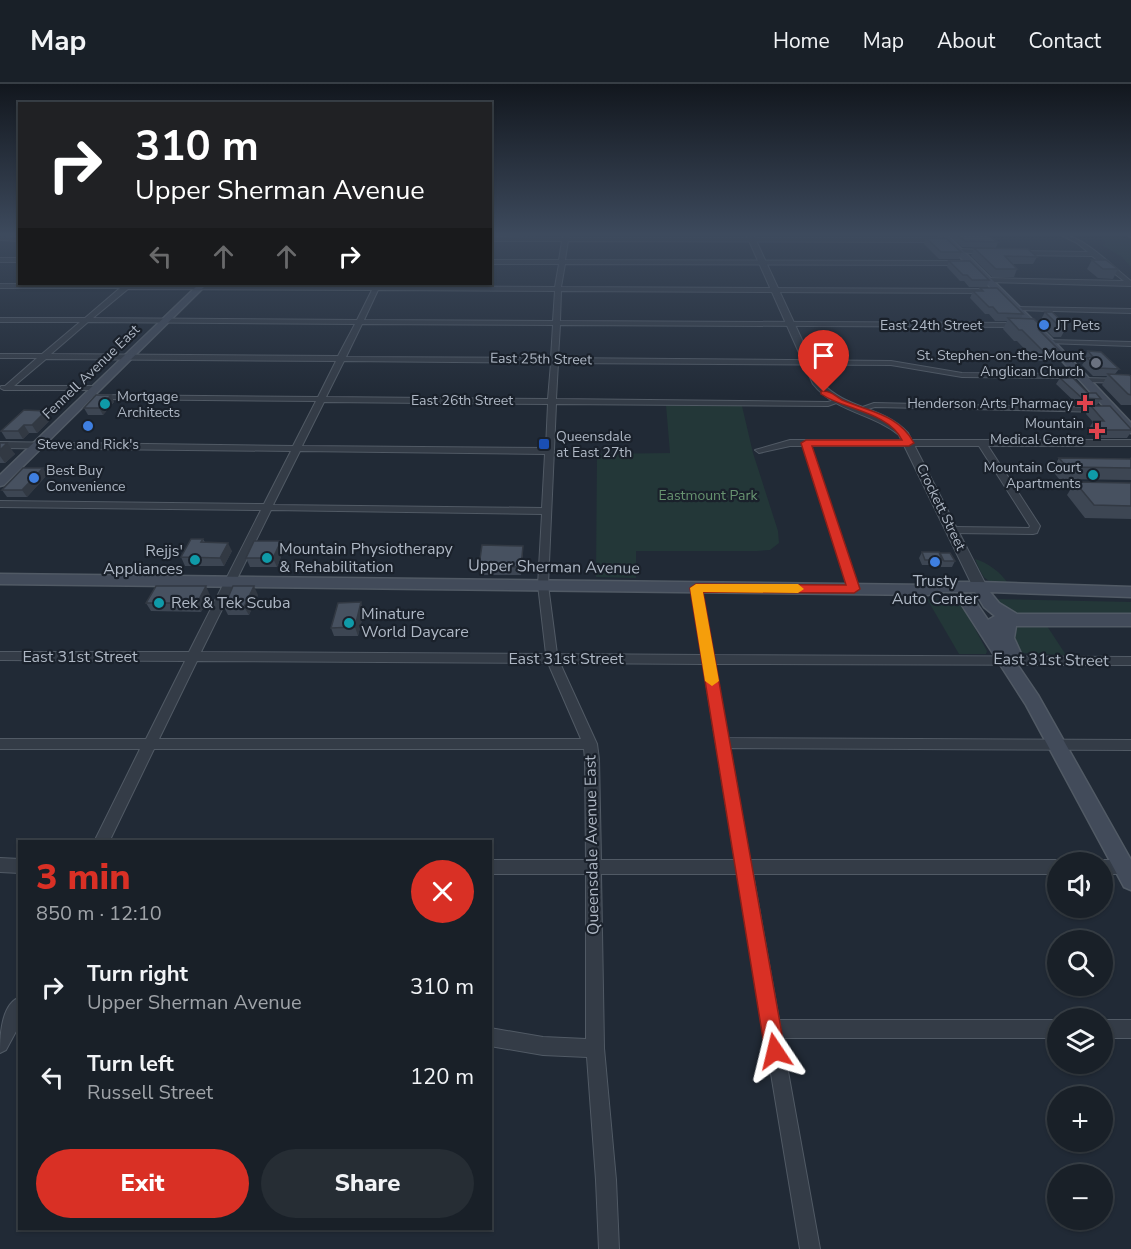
<!DOCTYPE html>
<meta charset="utf-8">
<style>
:root{--surface:#192028;--page:#262d34;--text:#f1f3f6;--muted:#9fa3a8;--line:#373e45;--accent:#d93025}
body{margin:0;font-family:"Nunito Sans",sans-serif;background:var(--page);color:var(--text);height:100vh;display:flex;flex-direction:column;font-size:22px;white-space:nowrap}
*{box-sizing:border-box;margin:0}
p{font-size:20px;color:var(--muted)}
.icon{flex:none;width:33px;height:33px;fill:none;stroke:currentColor;stroke-width:2;stroke-linecap:round;stroke-linejoin:round}
.map{position:relative;flex:1;overflow:hidden}
.drawer{position:absolute;left:18px;top:756px;width:474px;height:390px;display:flex;flex-direction:column;background:var(--surface);border-radius:0px;box-shadow:0 2px 4px #0004,0 0 0 2px var(--line)}
.drawer>*{flex:none}
.top-card{position:absolute;left:18px;top:18px;width:474px;height:183px;border-radius:0px;box-shadow:0 2px 4px #0004,0 0 0 2px var(--line);background:#202124;color:#fff;overflow:hidden}
.buttons{position:absolute;left:1047px;top:768px;display:grid;gap:12px}
.buttons a{display:grid;place-items:center;width:66px;height:66px;border-radius:50%;background:var(--surface);box-shadow:0 2px 4px #0004,0 0 0 2px var(--line);font-size:30px}
.pin{position:absolute;display:grid;place-items:center;width:51px;height:51px;color:#fff;margin:-62px -26px;border-radius:50% 50% 50% 0;rotate:-45deg;box-shadow:0 0 6px #0007}
.pin .icon{rotate:45deg}
.me{position:absolute;width:66px;margin:-33px;rotate:350deg;stroke-linejoin:round;filter:drop-shadow(0 0 4px #0008)}
.turn{display:flex;align-items:center;gap:21px;height:126px;padding:0 18px;font-size:27px}
.turn .icon{width:78px;height:78px;stroke-width:2.5}
.turn b{display:block;font-size:42px;line-height:51px}
.lanes{display:flex;align-items:center;height:57px;padding:0 18px;background:#0003;justify-content:center;gap:30px;direction:ltr}
.lanes .off{opacity:.35}
.round{display:grid;place-items:center;flex:none;width:63px;height:63px;border-radius:32px;background:var(--page)}
.summary{display:flex;align-items:center;justify-content:space-between;height:102px;padding:0 18px}
h1{font-size:36px;font-weight:800;line-height:45px;color:var(--accent)}
.action{display:flex;gap:12px;margin-top:auto;padding:12px 18px}
.action a{flex:1;height:69px;border-radius:36px;background:var(--accent);color:#fff;font-size:24px;font-weight:800;line-height:69px;text-align:center}
.action a+a{background:var(--page);color:var(--text)}
ul{padding:0;list-style:none}
li{display:flex;align-items:center;gap:18px;height:90px;padding:0 18px}
li div{flex:1}
li b{display:block;font-size:22px}
li em{font-style:normal}
header{display:flex;align-items:center;gap:36px;box-sizing:border-box;height:84px;padding:0 30px;background:var(--surface);border-bottom:2px solid var(--line)}
header strong{font-size:28px}
nav{display:flex;gap:33px;margin-inline-start:auto;font-size:21px}
.map>svg:first-child{display:block}
.green{fill:#233738}
.lines{fill:none;stroke-linecap:round;stroke-linejoin:round}
.minor-casing{stroke:#515a65;stroke-width:2}
.tertiary-casing{stroke:#515a65;stroke-width:2}
.secondary-casing{stroke:#515a65;stroke-width:3}
.minor{fill:#343c47;fill-rule:evenodd}
.tertiary{fill:#343c47;fill-rule:evenodd}
.secondary{fill:#424b5a;fill-rule:evenodd}
.wall{fill:#3d4653}
.shaded-wall{fill:#323943}
.building{fill:#475160;stroke:#323943;stroke-width:1.5}
.route{fill:#d93025;stroke:#8d1f18;stroke-width:1.5}
.slow{fill:#f59e0b}
.shop-dot{fill:#3f7fe0;stroke:#1a212b;stroke-width:2}
.worship-dot{fill:#6b7280;stroke:#1a212b;stroke-width:2}
.health-dot{fill:#e0444e;stroke:#1a212b;stroke-width:2}
.culture-dot{fill:#0f9aa8;stroke:#1a212b;stroke-width:2}
.transit-dot{fill:#1a4fb4;stroke:#1a212b;stroke-width:2}
.labels{text-anchor:middle;dominant-baseline:central;stroke-width:4.5;stroke-linejoin:round;paint-order:stroke}
.far-street-label{font-size:14px;fill:#aeb7c4;stroke:#1a212b}
.far-poi-label{font-size:14px;fill:#aeb7c4;stroke:#1a212b;text-anchor:start}
.far-park-label{font-size:14px;fill:#679370;stroke:#1a212b}
.poi-label{font-size:16px;fill:#aeb7c4;stroke:#1a212b;text-anchor:start}
.street-label{font-size:16px;fill:#aeb7c4;stroke:#1a212b}
</style>
<header>
<strong>Map</strong>
<nav><a>Home</a><a>Map</a><a>About</a><a>Contact</a></nav>
</header>
<div class="map">
<svg width="1131" height="1165" viewBox="0 0 1131 1165">
<rect width="100%" height="100%" fill="#212a36"/>
<g class="green">
<path d="M1099,150H1112L1131,156V183L1122,173L1102,161L1106,159Z"/>
<path d="M666,321L742,322L753,369L778,447L779,459L770,466L757,467H636V494L596,493L597,370L670,369Z"/>
<path d="M975,475C987,478 1000,488 1007,498C983,499 984,495 975,475Z"/>
<path d="M927,515L960,517L987,567L986,570H959Z"/>
<path d="M992,515L1131,518V530H1014Z"/>
<path d="M1045,539L1066,571L1020,569L1009,549C1018,537 1031,540 1045,539Z"/>
</g>
<g class="lines">
<g class="minor-casing">
<g id="minor">
<path d="M563,150H569L568,154H939L942,156L939,158L568,157L565,176L963,177L966,179L963,181L565,180L561,203L989,205L992,207L989,209L561,207L560,237L1022,239L1025,241L1022,243L560,241L558,274L891,277L962,289L1081,290L1085,292L1081,294L962,293L891,281L558,279L556,315L828,318L838,315L842,317L828,322L556,320L548,501L557,570L702,571L691,504L696,500L701,504L713,571L1131,573V581L715,580L728,654L1131,656V666L730,664L750,776H1058L1064,778H1058V790H753L779,936H1058V954H782L820,1165H800L738,790H601L604,964L616,1096L619,1165H599L596,1096L587,973L543,971L490,962V944L543,953L586,955V790H490V776H586L585,675L584,665H154L109,758H94L140,665H0V655H146L185,577L0,576V568H189L261,426L0,423V417L264,420L291,367L0,364V358L293,362L316,317L97,315L93,313L97,311L318,313L336,277L46,275L14,302H95L99,304L95,306H4L0,304L1,302H5L37,274H0V270H42L80,238H0V234H85L120,204H0V200L374,202L375,200H381L380,202L555,203L559,180H490V176H559L562,157H490V153L563,154ZM128,205L372,206L357,236L93,234ZM378,206L555,207L553,237L364,236ZM88,238L355,240L338,272L51,270ZM362,240L553,241L551,274L346,273ZM344,277L551,279L548,315L326,313ZM324,318L548,320L546,364L302,362ZM300,367L545,370L542,424L273,421ZM271,426L542,430L538,501L546,570L201,568ZM197,577L548,579L581,655H159ZM560,579L703,580L735,776H601L599,675L597,660Z"/>
<path d="M1059,150C1082,150 1113,183 1131,197V202L987,198L984,196L987,194L1124,197L1092,172L1017,171L1014,169L1017,167L1088,168L1077,159Z"/>
<path d="M0,152L20,153V157L0,156Z"/>
<path d="M958,165L987,166L990,168L987,170L956,168Z"/>
<rect x="0" y="174" width="20" height="4"/>
<path d="M1016,223L1131,225V229L1014,226L1013,225Z"/>
<path d="M1049,256L1131,258V262L1047,259V257Z"/>
<path d="M1082,294L1131,295V299L1085,298L1081,296Z"/>
<path d="M874,319L1104,324L1108,326L1104,328L875,323L861,327L857,325Z"/>
<path d="M790,356H1131V362H988L1040,442L1037,449L1033,450L952,449L947,446L952,443L1029,444L1030,442L979,362H811L859,505L854,509L849,505L803,362H790L759,369L755,366Z"/>
<path d="M0,774L20,775V789L0,788Z"/>
<path d="M1102,776H1131V790H1102V778H1096Z"/>
<path d="M20,913V940L6,966L0,969C0,952 1,920 20,913Z"/>
<rect x="1102" y="936" width="29" height="18"/>
</g>
</g>
<g class="tertiary-casing">
<path id="tertiary" d="M746,150H753L822,299C846,325 885,323 908,349L987,503L985,506L980,508L973,503L899,351C872,329 835,328 813,300Z"/>
</g>
<g class="secondary-casing">
<g id="secondary">
<path d="M937,150H946L1050,253L1131,339V349L1127,348L1044,257Z"/>
<path d="M1126,150H1131V153Z"/>
<path d="M199,200H207L4,401L0,402V391Z"/>
<path d="M0,490L928,501L939,498H980L1131,503V513L990,508L999,519L1017,530H1131V542H1016L1014,554L1023,574L1017,580L1038,611L1131,776V806L1124,803L1026,621L958,515L961,511H971L988,536L995,532L984,523L975,508H939L928,511L0,500Z"/>
</g>
</g>
<use href="#minor" class="minor"/>
<use href="#tertiary" class="tertiary"/>
<use href="#secondary" class="secondary"/>
</g>
<g class="wall">
<path d="M948,150L987,151L998,158L996,164L962,163Z"/>
<path d="M926,154L961,168L959,175H939L924,160Z"/>
<path d="M974,164L1037,173L1033,180H1012L1017,185L1014,193H992L971,172Z"/>
<path d="M1092,176L1118,185L1113,195L1098,194L1087,185Z"/>
<path d="M949,177L989,196L987,203H969L964,197H960L947,183Z"/>
<path d="M980,204L1023,230L1021,234L1045,246L1043,250L1059,266L1053,277H1036L1017,257H1014L1003,245L1007,237H995L989,230H985L970,214L973,207H979Z"/>
<path d="M1045,228L1067,242L1061,253H1053L1039,239Z"/>
<path d="M1088,267L1119,285L1115,290L1131,292V321H1121L1102,301L1107,292H1093L1082,281L1085,277L1084,275Z"/>
<path d="M1060,294L1088,309L1101,315L1097,321H1078L1056,300Z"/>
<path d="M111,311L114,318L103,331H88L84,324Z"/>
<path d="M1091,322L1131,345V348L1127,354H1098L1089,344L1093,338L1086,330Z"/>
<path d="M46,327L51,335L37,349H29L23,355H6L1,347Z"/>
<path d="M0,359L15,370L5,379H0Z"/>
<path d="M1131,373V396L1059,395L1052,386L1059,374L1130,375Z"/>
<path d="M47,391L27,413H7L2,406Z"/>
<path d="M1075,398L1131,399V435L1085,434L1067,411Z"/>
<path d="M203,455L205,458L232,467L224,482H185L181,473Z"/>
<path d="M284,465L277,483H250L246,474Z"/>
<path d="M922,468L940,470L955,477L952,483H941L940,480L939,481H922L919,474Z"/>
<path d="M523,470L521,491H480L479,482Z"/>
<path d="M210,511L201,528L151,527L146,519Z"/>
<path d="M258,511L249,531H228L224,523Z"/>
<path d="M364,527L358,552H334L331,544Z"/>
</g>
<g class="shaded-wall">
<path d="M111,311L114,318L103,331L99,324Z"/>
<path d="M46,327L51,335L37,349L32,341Z"/>
<path d="M24,341L29,349L23,355L18,347Z"/>
<path d="M7,359L15,370L5,379L0,372V366Z"/>
<path d="M43,384L47,391L27,413L22,406Z"/>
<path d="M281,457L284,465L277,483L273,474Z"/>
<path d="M228,459L232,467L224,482L220,474Z"/>
<path d="M523,462V470L521,491V483Z"/>
<path d="M206,502L210,511L201,528L197,519Z"/>
<path d="M254,502L258,511L249,531L244,523Z"/>
<path d="M361,518L364,527L358,552L355,543Z"/>
</g>
<g class="building">
<path d="M957,150L987,151L998,158L965,157Z"/>
<path d="M926,154H946L961,168H941Z"/>
<path d="M974,164L1028,165L1037,173L1005,172L1017,185H996Z"/>
<path d="M1092,176H1106L1118,185H1103Z"/>
<path d="M949,177H970L989,196H972L967,191H963Z"/>
<path d="M980,204H997L1023,230L998,229L993,223H989L973,207H983Z"/>
<path d="M1045,228H1052L1067,242H1059Z"/>
<path d="M1008,234L1034,235L1045,246H1039L1059,266H1042L1022,246H1019Z"/>
<path d="M1088,267L1101,268L1119,285L1098,284L1087,274L1093,273Z"/>
<path d="M1108,290L1129,291L1131,292V311L1128,310Z"/>
<path d="M1060,294H1073L1088,309H1096L1101,315L1082,314Z"/>
<path d="M96,311H111L99,324H84Z"/>
<path d="M1091,322H1110L1131,345V346H1103L1094,337H1104Z"/>
<path d="M24,326L46,327L32,341H24L18,347H1Z"/>
<path d="M0,359H7L0,366Z"/>
<path d="M1059,374L1131,375V384L1067,383Z"/>
<path d="M23,384H43L22,406H2Z"/>
<path d="M1075,398L1131,399V422L1094,421Z"/>
<path d="M191,455H203L201,458L228,459L220,474L181,473Z"/>
<path d="M254,457H281L273,474H246Z"/>
<path d="M482,461L523,462L521,483L479,482Z"/>
<path d="M922,468H939L942,476H925Z"/>
<path d="M940,469H950L955,477H944Z"/>
<path d="M156,502H206L197,519H146Z"/>
<path d="M233,502H254L244,523H224Z"/>
<path d="M361,518L355,543L331,544L338,519Z"/>
</g>
<linearGradient id="sky" x2="0" y2="1"><stop stop-color="#12171e"/><stop offset="0.48" stop-color="#3d4a5d"/><stop offset="1" stop-color="#3d4a5d" stop-opacity="0"/></linearGradient>
<rect width="1131" height="313" fill="url(#sky)"/>
<path class="route" d="M821,307C830,306 835,312 842,316C870,328 898,330 914,359L909,362H812L860,505L854,509L703,508L785,967L782,974L775,977L768,974L765,967L690,504L696,500L846,501L801,359L806,356H902C888,328 845,326 821,310Z"/>
<path class="slow" d="M696,500H798L804,505L798,509L703,508L719,597L712,602L705,597L690,504Z"/>
<g class="shop-dot">
<circle cx="1044" cy="241" r="6"/>
<circle cx="88" cy="342" r="6"/>
<circle cx="34" cy="394" r="6"/>
<circle cx="935" cy="478" r="6"/>
</g>
<circle class="worship-dot" cx="1096" cy="279" r="6"/>
<g class="health-dot">
<path d="M1082 310h6v6h6v6h-6v6h-6v-6h-6v-6h6z"/>
<path d="M1094 338h6v6h6v6h-6v6h-6v-6h-6v-6h6z"/>
</g>
<g class="culture-dot">
<circle cx="105" cy="320" r="6"/>
<circle cx="1093" cy="391" r="6"/>
<circle cx="267" cy="474" r="6"/>
<circle cx="195" cy="476" r="6"/>
<circle cx="159" cy="519" r="6"/>
<circle cx="349" cy="539" r="6"/>
</g>
<rect class="transit-dot" x="538" y="354" width="12" height="12" rx="3"/>
<g class="labels">
<g class="far-street-label">
<text x="931" y="241">East 24th Street</text>
<text transform="translate(541 275) rotate(1)">East 25th Street</text>
<text transform="translate(91 288) rotate(-44)">Fennell Avenue East</text>
<text x="462" y="316">East 26th Street</text>
<text transform="translate(941 423) rotate(64)">Crockett Street</text>
</g>
<g class="far-poi-label">
<text x="1056" y="241">JT Pets</text>
<text x="1084" y="271" text-anchor="end">St. Stephen-on-the-Mount<tspan x="1084" dy="16">Anglican Church</tspan></text>
<text x="117" y="312">Mortgage<tspan x="117" dy="16">Architects</tspan></text>
<text x="1073" y="319" text-anchor="end">Henderson Arts Pharmacy</text>
<text x="1084" y="339" text-anchor="end">Mountain<tspan x="1084" dy="16">Medical Centre</tspan></text>
<text x="556" y="352">Queensdale<tspan x="556" dy="16">at East 27th</tspan></text>
<text x="88" y="360" text-anchor="middle">Steve and Rick's</text>
<text x="1081" y="383" text-anchor="end">Mountain Court<tspan x="1081" dy="16">Apartments</tspan></text>
<text x="46" y="386">Best Buy<tspan x="46" dy="16">Convenience</tspan></text>
</g>
<g class="far-park-label">
<text x="708" y="411">Eastmount Park</text>
</g>
<g class="poi-label">
<text x="279" y="465">Mountain Physiotherapy<tspan x="279" dy="18">&amp; Rehabilitation</tspan></text>
<text x="183" y="467" text-anchor="end">Rejjs'<tspan x="183" dy="18">Appliances</tspan></text>
<text x="935" y="497" text-anchor="middle">Trusty<tspan x="935" dy="18">Auto Center</tspan></text>
<text x="171" y="519">Rek &amp; Tek Scuba</text>
<text x="361" y="530">Minature<tspan x="361" dy="18">World Daycare</tspan></text>
</g>
<g class="street-label">
<text transform="translate(554 483) rotate(1)">Upper Sherman Avenue</text>
<text x="80" y="573">East 31st Street</text>
<text x="566" y="575">East 31st Street</text>
<text transform="translate(1051 576) rotate(1)">East 31st Street</text>
<text transform="translate(592 761) rotate(-91)">Queensdale Avenue East</text>
</g>
</g>
</svg>
<div class="buttons">
<a><svg class="icon" aria-label="sound" viewBox="0 0 24 24"><path d="M4 9h4l5-4v14l-5-4H4zM17 9q2 3 0 6"/></svg></a>
<a><svg class="icon" aria-label="search" viewBox="0 0 24 24"><circle cx="10" cy="10" r="6"/><path d="M15 15l6 6"/></svg></a>
<a><svg class="icon" aria-label="layers" viewBox="0 0 24 24"><path d="M12 4l9 5-9 5-9-5zM3 14l9 5 9-5"/></svg></a>
<a>+</a>
<a>−</a>
</div>
<div class="pin" style="left:824px;top:308px;background:#d93025"><svg class="icon" aria-label="arrive" viewBox="0 0 24 24"><path d="M6 21V4h12l-3 4 3 4H6"/></svg></div>
<svg class="me" style="left:775px;top:967px" viewBox="-20 -20 40 40"><path d="M0-17L14 15 0 8-14 15z" fill="#d93025" stroke="#fff" stroke-width="4"/></svg>
<div class="top-card">
<div class="turn"><svg class="icon" aria-label="right" viewBox="0 0 24 24"><path d="M7 20v-9h11M14 6l5 5-5 5"/></svg><div><b>310 m</b>Upper Sherman Avenue</div></div>
<div class="lanes"><svg class="icon off" aria-label="left" viewBox="0 0 24 24"><path d="M17 20v-9H6M10 6l-5 5 5 5"/></svg><svg class="icon off" aria-label="ahead" viewBox="0 0 24 24"><path d="M12 20V5M6 11l6-6 6 6"/></svg><svg class="icon off" aria-label="ahead" viewBox="0 0 24 24"><path d="M12 20V5M6 11l6-6 6 6"/></svg><svg class="icon" aria-label="right" viewBox="0 0 24 24"><path d="M7 20v-9h11M14 6l5 5-5 5"/></svg></div>
</div>
<section class="drawer">
<div class="summary"><div><h1>3 min</h1><p>850 m · 12:10</p></div><a class="round" style="background:#d93025;color:#fff"><svg class="icon" aria-label="close" viewBox="0 0 24 24"><path d="M6 6l12 12M18 6L6 18"/></svg></a></div>
<ul>
<li><svg class="icon" aria-label="right" viewBox="0 0 24 24"><path d="M7 20v-9h11M14 6l5 5-5 5"/></svg><div><b>Turn right</b><p>Upper Sherman Avenue</p></div><em>310 m</em></li>
<li><svg class="icon" aria-label="left" viewBox="0 0 24 24"><path d="M17 20v-9H6M10 6l-5 5 5 5"/></svg><div><b>Turn left</b><p>Russell Street</p></div><em>120 m</em></li>
</ul>
<div class="action"><a>Exit</a><a>Share</a></div>
</section>
</div>
